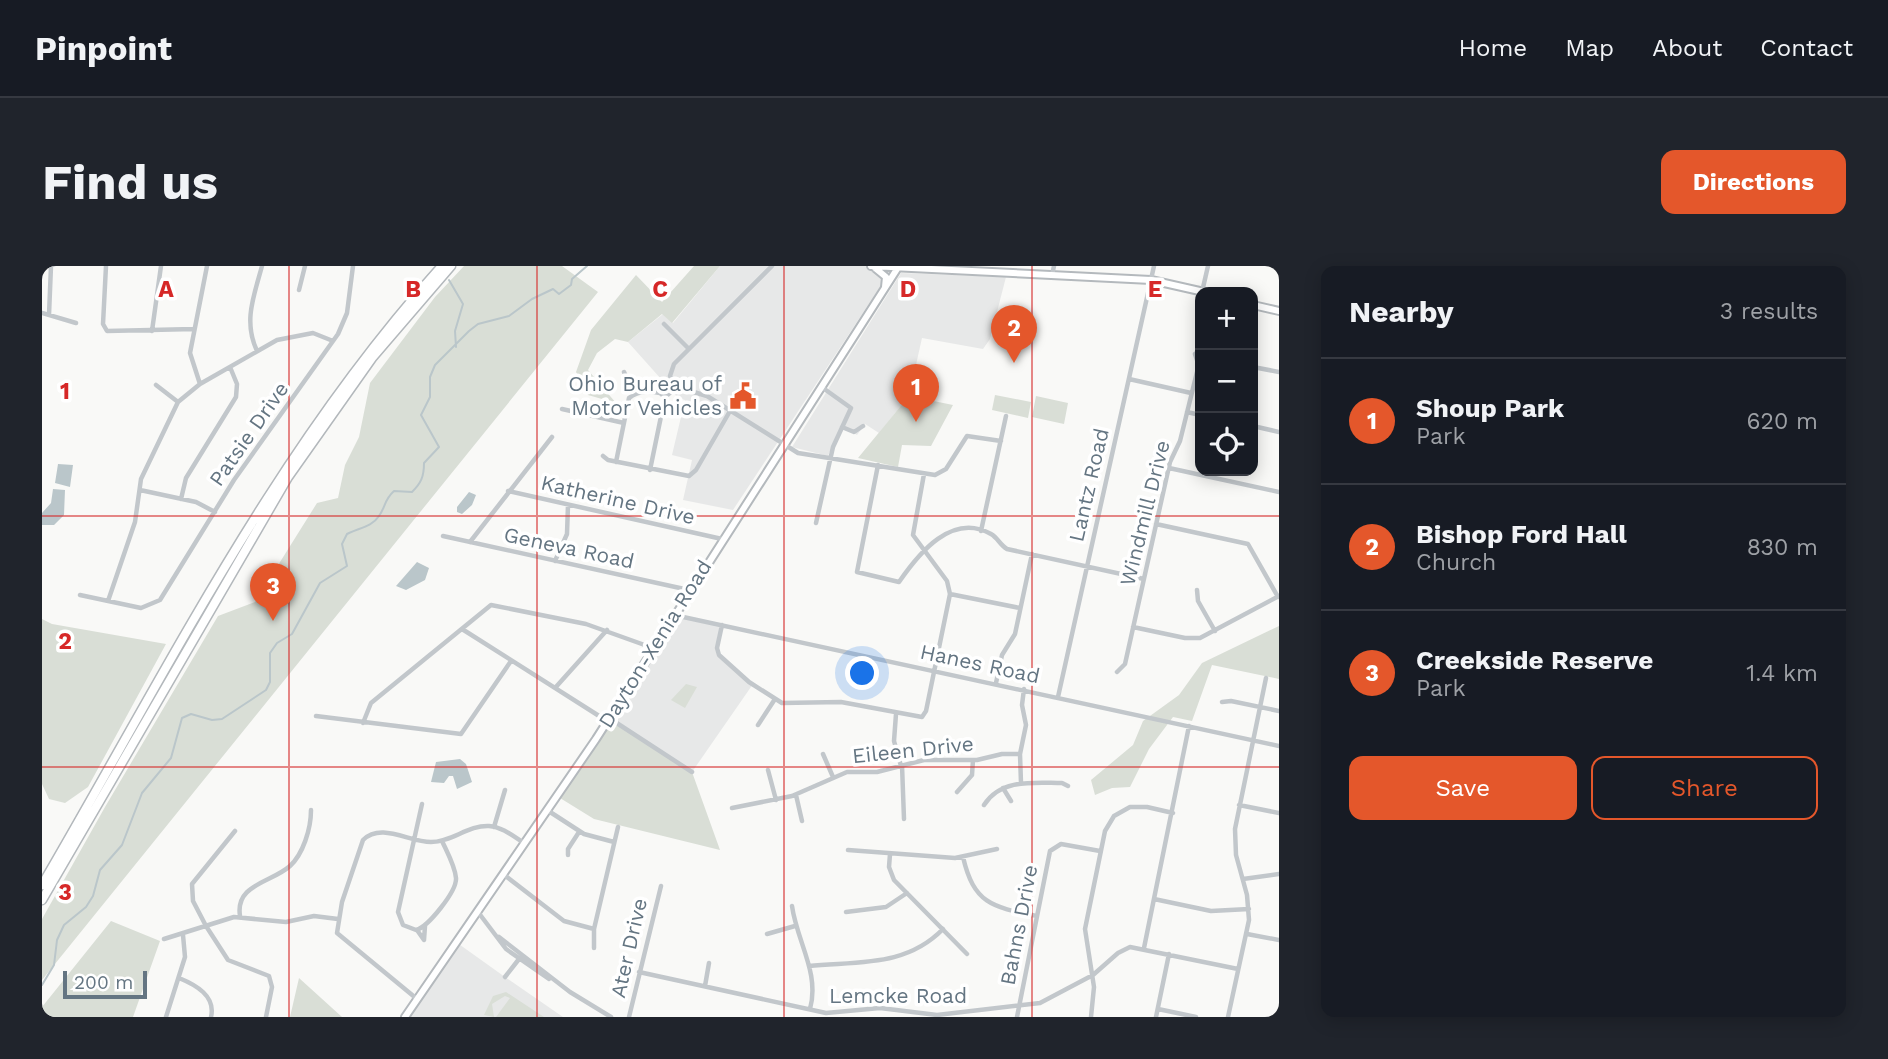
<!DOCTYPE html>
<html lang="en">
<head>
<meta charset="utf-8">
<style>
  body { margin:0; font-family:"Work Sans",sans-serif; background:#20242c; color:#f1f3f6 }
  .controls { position:absolute; right:21px; top:21px; display:grid; overflow:hidden; border-radius:14px; box-shadow:0 4px 18px #0003 }
  .controls button { width:63px; height:63px; display:grid; place-items:center; padding:0; border:0; border-bottom:2px solid #363941; background:#171b24; color:#f1f3f6; font:35px sans-serif }
  .scale { position:absolute; left:21px; bottom:18px; width:84px; box-sizing:border-box; padding-left:7px; border:4px solid #647582; border-top:0; font-size:19px; line-height:24px; white-space:nowrap; color:#647582; -webkit-text-stroke:5px #fff; paint-order:stroke }
  .you { position:absolute; left:821px; top:408px; width:24px; height:24px; margin:-18px; border:5px solid #fff; border-radius:50%; background:#1a73e8; box-shadow:0 0 0 10px #1a73e833 }
  .badge { display:grid; place-items:center; width:46px; height:46px; border-radius:50%; background:#e4572b; color:#fff; font-size:23px; font-weight:700 }
  .pin { position:absolute; translate:-50% -58px; filter:drop-shadow(0 2px 4px #0008) }
  .pin::after { content:''; position:absolute; top:37px; width:24px; height:21px; background:inherit; clip-path:polygon(0 0,100% 0,50% 100%) }
  .list { margin:0; padding:0; list-style:none }
  h2 { display:flex; justify-content:space-between; align-items:center; height:91px; margin:0; padding:0 28px; font-size:30px }
  h2 small { font-size:23px; font-weight:400; color:#9ea1a6 }
  .list li { display:grid; grid-template-columns:46px 1fr auto; gap:21px; align-items:center; box-sizing:border-box; height:126px; padding:0 28px; border-top:2px solid #363941 }
  .list b { display:block; font-size:26px; white-space:nowrap }
  .list p { margin:0; font-size:23px; white-space:nowrap; color:#9ea1a6 }
  .list em { font-size:23px; font-style:normal; color:#9ea1a6 }
  .actions { display:flex; gap:14px; padding:21px 28px }
  .actions a { flex:1; padding:16px 0; border:2px solid #e4572b; border-radius:14px; text-align:center; font-size:24px; color:#e4572b }
  .actions .main { background:#e4572b; color:#fff }
  .icon { flex:none; width:38px; height:38px; fill:none; stroke:currentColor; stroke-width:2; stroke-linecap:round; stroke-linejoin:round }
  .map { position:relative; flex:none; width:1237px; height:751px; overflow:hidden; border-radius:14px }
  header { display:flex; align-items:center; gap:42px; box-sizing:border-box; height:98px; padding:0 35px; background:#171b24; border-bottom:2px solid #363941 }
  header strong { font-size:33px }
  nav { display:flex; gap:38px; margin-inline-start:auto; font-size:24px }
  .intro { display:flex; align-items:center; justify-content:space-between; box-sizing:border-box; height:168px; padding:0 42px }
  h1 { margin:0; font-size:49px }
  .button { padding:18px 32px; border-radius:14px; background:#e4572b; color:#fff; font-size:24px; font-weight:700 }
  main { display:flex; gap:42px; padding:0 42px }
  aside { flex:1; background:#171b24; border-radius:14px; box-shadow:0 4px 18px #0003 }
  .map>svg:first-child { display:block }
  .built { fill:#e7e8e8 }
  .green { fill:#d9ded6 }
  .water { fill:#bac6ca }
  .lines { fill:none; stroke-linecap:round; stroke-linejoin:round }
  .stream { stroke:#bac6ca; stroke-width:2 }
  .major-casing { stroke:#b4b9bd; stroke-width:10 }
  .highway-casing { stroke:#b3b8bc; stroke-width:11 }
  .minor { stroke:#c2c7cb; stroke-width:4.5 }
  .major { stroke:#fff; stroke-width:6 }
  .highway { stroke:#fff; stroke-width:8 }
  .grid { fill:none; stroke:#d62828; stroke-width:2; stroke-opacity:0.55 }
  .labels { text-anchor:middle; stroke-width:7; stroke-linejoin:round; paint-order:stroke }
  .poi-label { font-size:21px; fill:#647582; stroke:#fff; text-anchor:end }
  .street-label { font-size:21px; fill:#647582; stroke:#fff }
  .grid-label { font-size:23px; text-anchor:middle; font-weight:bold; fill:#d62828; stroke:#fff; stroke-width:7; stroke-linejoin:round; paint-order:stroke }
</style>
</head>
<body>
<header>
<strong>Pinpoint</strong>
<nav><a>Home</a><a>Map</a><a>About</a><a>Contact</a></nav>
</header>
<div class="intro"><h1>Find us</h1><a class="button">Directions</a></div>
<main>
<div class="map">
<svg width="1237" height="751" viewBox="0 0 1237 751">
  <rect width="100%" height="100%" fill="#f9f9f7"/>
  <path class="built" d="M678 0H852L691 244 641 234 650 194 630 189 643 134 636 132 586 76 621 48 631 57Z
    M859 7 964 11 948 73 941 83 880 72 867 130 837 167 823 158 815 169 799 160 786 190 750 181Z
    M632 348 680 359 676 387 711 418 650 506 566 452Z
    M414 676 463 711 521 751H363Z"/>
  <path class="green" d="M422 0H520L556 26 0 714V653L63 541 176 350 213 336 275 237 296 232 303 199 317 171 328 117 393 31Z
    M652 0H678L630 57 620 48 586 76 573 73 555 87 546 104 574 137 546 129 534 106 549 64 594 9 620 36Z
    M953 129 989 136 986 152 950 144Z
    M867 130 911 139 889 180 860 179 856 201 816 192Z
    M994 130 1026 137 1022 158 990 151Z
    M0 353 10 358 124 378 46 521 23 537 7 533 0 518Z
    M1237 360V413L1170 399 1150 455 1131 451 1107 483 1088 521 1070 522 1053 529 1049 514 1091 479 1101 455 1137 429 1160 397Z
    M644 418 655 421 643 442 629 434Z
    M570 454 650 506 678 584 552 553 518 532Z
    M69 655 118 675 91 751H0V741Z
    M257 712 300 751H248Z
    M464 726 502 751H454L468 732 463 730 450 738 452 751 442 749 451 730Z"/>
  <path class="water" d="M16 198 31 199 28 221 13 217Z
    M11 223 23 224 22 249 12 259H0V247L9 237Z
    M427 226 434 229 430 239 420 248 415 246V241Z
    M375 296 387 302 383 314 364 324 354 320Z
    M418 493 424 498 430 516 415 523 411 510H407L402 517 389 516 394 496Z"/>
  <g class="lines">
    <path class="stream" d="M407 14 421 38 413 65 414 81
      M0 719 12 699 15 674 22 659 44 641 51 630 58 604 80 579 100 527 129 492 140 452 149 448 170 454 180 453 224 424 228 416V387L235 377 250 368 278 317 305 300 300 278 305 268C316 262 330 261 337 250 344 240 342 234 352 225L370 226C379 217 382 211 382 197L397 181 379 149 388 131V111L393 99 427 65 436 58 467 50 490 33 511 23 517 28 529 19 530 13 545 0"/>
    <defs>
      <path id="major" d="M829 0 1109 14 1162 26
        M833 2 844 11 843 21
        M1211 39 1237 45
        M363 751 554 473 857 0"/>
      <path id="highway" d="M0 619C124 407 234 183 400 0
        M0 634 246 211 330 92 409 0"/>
    </defs>
    <use href="#major" class="major-casing"/>
    <use href="#highway" class="highway-casing"/>
    <path class="minor" d="M64 0 61 58 65 65 152 63
      M1010 9 1012 0
      M257 24 263 0
      M1160 26 1166 0
      M0 47 34 57
      M7 49 9 0
      M622 58 647 83
      M110 65 119 0
      M215 85C201 55 212 30 220 0
      M1156 97 1153 88 1158 85
      M1211 101 1237 106
      M582 106 592 128
      M1087 113 1149 127
      M158 118 148 87 165 0
      M114 119 136 136
      M635 121 665 130 756 187 893 209 904 203 925 170 959 175
      M635 121 628 110 632 98 730 0
      M620 127 631 117
      M520 143 582 157
      M1145 146 1158 149
      M1211 160 1237 166
      M800 161 812 166 821 160
      M561 190 566 194 647 210 654 204 688 145
      M574 196 587 132C596 124 608 125 618 127L623 131
      M836 199 815 306 857 316C877 287 910 246 949 268 956 272 958 279 965 283L1102 313
      M1127 202 1237 226
      M608 204 623 131 635 121
      M98 224 154 236 173 246
      M466 225 680 273
      M139 233 144 212 194 131 195 118 188 101
      M774 257 791 181 809 142 781 122
      M1114 258 1206 278 1236 331
      M939 265 964 150
      M401 270 647 324
      M428 276 510 171
      M513 295 525 268 526 239
      M1155 324 1156 335 1173 365
      M908 328 978 342
      M38 329 99 342 118 334 192 214 296 68 305 47 311 0
      M66 335 93 256 99 213 136 136 158 118 235 74 271 67 291 75
      M632 349 1237 480
      M680 359 675 382 677 389 707 416 740 437 799 436 880 451 884 445 908 328 905 315 871 269 882 208
      M1091 361 1143 372H1158L1237 330
      M420 363 565 455
      M1075 406 1083 398 1128 196 1138 175 1158 94
      M954 417 960 389 973 368 990 288
      M513 422 565 364
      M1016 431 1112 0
      M1180 436 1189 435 1237 445
      M854 448 852 475 859 500
      M274 450 419 468 469 395
      M567 452 650 506
      M321 457 329 437 449 339 544 358 611 382
      M716 459 733 433
      M781 488 791 511
      M860 499 862 553
      M726 504 734 534
      M979 517 978 488 984 459 980 439 982 423
      M961 522 969 535
      M915 526 930 509 931 494
      M754 529 760 555
      M942 539C959 512 993 517 1020 517L1026 520
      M1197 539 1237 547
      M690 542 750 530 805 506H835L882 494H935L960 488H978
      M505 544 542 568 572 576
      M452 561 463 524
      M806 584 913 592 955 583
      M848 588 847 601 852 614 925 688
      M526 589V583L537 566
      M921 591C932 638 950 641 995 650
      M461 608 522 655 552 663
      M1201 613 1237 608
      M1112 633 1169 645 1207 643
      M750 640C755 676 778 707 768 743
      M436 646 464 683 507 713
      M804 646 844 641 865 627
      M198 650C193 618 229 617 248 600 261 588 269 563 269 544
      M164 660 186 694 227 710 230 721 224 751
      M164 660 151 635 150 618 193 565
      M374 664 361 659 356 646 380 538
      M374 664C386 661 415 625 414 612 413 600 405 586 400 575
      M375 664 382 674 383 660
      M725 668 753 660
      M1205 668 1237 674
      M457 671 528 726 569 751
      M122 673 192 651 244 656 272 650 296 653
      M552 682V663L576 561
      M1102 682 1147 460
      M767 700C817 695 864 701 901 663
      M597 706 784 747 838 742 895 749 998 737 1051 709 1076 687 1088 681 1196 703
      M463 711 477 693
      M137 712C154 719 174 730 169 751
      M663 720 667 697
      M375 733 295 667 300 636 321 574C339 556 367 576 389 576 410 576 426 559 447 560 460 561 471 570 482 577
      M1116 743 1154 751
      M124 751 143 691 141 669
      M587 751 619 620
      M975 751 1008 585 1019 578 1058 585
      M1049 751 1052 721 1043 663 1063 565 1072 550 1088 541H1105L1131 547
      M1114 751 1127 688
      M1186 751 1207 654 1205 629 1194 589 1193 563 1224 412"/>
    <use href="#major" class="major"/>
    <use href="#highway" class="highway"/>
  </g>
  <path class="grid" d="M247 0V751M495 0V751M742 0V751M990 0V751M0 250H1237M0 501H1237"/>
  <defs>
    <symbol id="civic-bare" viewBox="-9 -9 18 18"><path d="M-.6-6.5H3V-4.5H.6V-3L4-1V1h2V6H-6V1h2V-1L-.6-3ZM-1.2 2.5V6h2.4V2.5Z" fill="#e4572b" stroke="#fff" stroke-width="2.5" paint-order="stroke"/></symbol>
  </defs>
  <g fill-rule="evenodd">
    <use href="#civic-bare" x="682" y="111" width="38" height="38"/>
  </g>
  <g class="labels">
    <g class="poi-label">
      <text x="680" y="125">Ohio Bureau of<tspan x="680" dy="24">Motor Vehicles</tspan></text>
    </g>
    <g class="street-label">
      <text transform="translate(207 168) rotate(-55)" y="7">Patsie Drive</text>
      <text transform="translate(1047 219) rotate(-77)" y="7">Lantz Road</text>
      <text transform="translate(576 234) rotate(13)" y="7">Katherine Drive</text>
      <text transform="translate(1103 247) rotate(-76)" y="7">Windmill Drive</text>
      <text transform="translate(527 282) rotate(12)" y="7">Geneva Road</text>
      <text transform="translate(613 378) rotate(-58)" y="7">Dayton-Xenia Road</text>
      <text transform="translate(938 398) rotate(12)" y="7">Hanes Road</text>
      <text transform="translate(871 484) rotate(-6)" y="7">Eileen Drive</text>
      <text transform="translate(977 659) rotate(-79)" y="7">Bahns Drive</text>
      <text transform="translate(587 682) rotate(-77)" y="7">Ater Drive</text>
      <text x="856" y="737">Lemcke Road</text>
    </g>
  </g>
  <g class="grid-label">
    <text x="124" y="31">A</text>
    <text x="371" y="31">B</text>
    <text x="618" y="31">C</text>
    <text x="866" y="31">D</text>
    <text x="1113" y="31">E</text>
    <text x="23" y="133">1</text>
    <text x="23" y="383">2</text>
    <text x="23" y="634">3</text>
  </g>
</svg>
<div class="controls">
<button>+</button>
<button>−</button>
<button><svg class="icon" aria-label="locate" viewBox="0 0 24 24"><circle cx="12" cy="12" r="6"/><path d="M12 2v4M12 18v4M2 12h4M18 12h4"/></svg></button>
</div>
<div class="scale">200 m</div>
<div class="you"></div>
<div class="pin badge" style="left:874px;top:156px">1</div>
<div class="pin badge" style="left:972px;top:97px">2</div>
<div class="pin badge" style="left:231px;top:355px">3</div>
</div>
<aside>
<h2>Nearby<small>3 results</small></h2>
<ul class="list">
<li><span class="badge">1</span><div><b>Shoup Park</b><p>Park</p></div><em>620 m</em></li>
<li><span class="badge">2</span><div><b>Bishop Ford Hall</b><p>Church</p></div><em>830 m</em></li>
<li><span class="badge">3</span><div><b>Creekside Reserve</b><p>Park</p></div><em>1.4 km</em></li>
</ul>
<div class="actions"><a class="main">Save</a><a>Share</a></div>
</aside>
</main>
</body>
</html>
